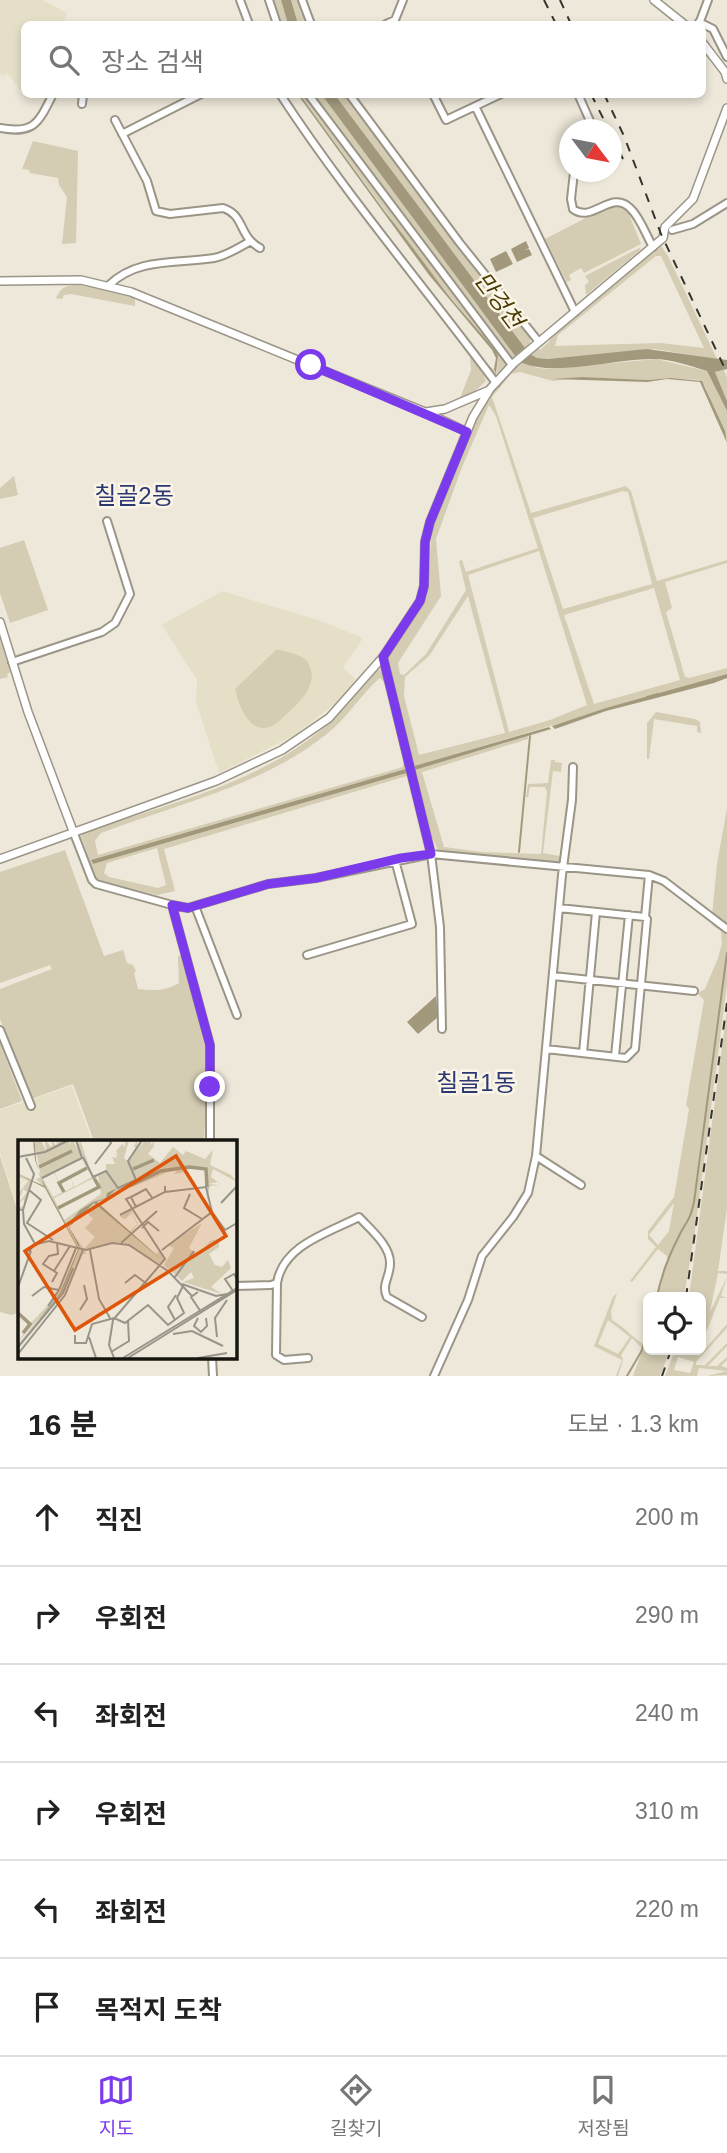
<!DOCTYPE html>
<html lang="ko">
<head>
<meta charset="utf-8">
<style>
  body { margin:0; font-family:Arial,"Noto Sans KR",sans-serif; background:#f6f6f6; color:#222 }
  .controls { position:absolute; right:21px; bottom:21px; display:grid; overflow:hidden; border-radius:10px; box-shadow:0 4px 10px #0003 }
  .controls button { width:63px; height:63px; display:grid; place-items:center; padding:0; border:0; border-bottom:2px solid #e0e0e0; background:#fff; color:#222; font:35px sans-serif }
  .compass { position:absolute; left:559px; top:119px; width:63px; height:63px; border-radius:50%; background:#fff; box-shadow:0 4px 10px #0003; rotate:122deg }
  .stop { position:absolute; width:21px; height:21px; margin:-16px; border:5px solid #7c3aed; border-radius:50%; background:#fff }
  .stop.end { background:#7c3aed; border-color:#fff; box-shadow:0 2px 7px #0008 }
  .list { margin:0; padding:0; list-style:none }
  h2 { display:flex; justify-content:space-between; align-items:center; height:91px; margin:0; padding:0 28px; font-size:30px }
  h2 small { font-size:23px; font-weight:400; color:#767676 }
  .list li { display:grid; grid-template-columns:46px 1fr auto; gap:21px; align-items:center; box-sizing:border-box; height:98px; padding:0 28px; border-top:2px solid #e0e0e0 }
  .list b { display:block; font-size:26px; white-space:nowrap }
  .list em { font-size:23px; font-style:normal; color:#767676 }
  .icon { flex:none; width:38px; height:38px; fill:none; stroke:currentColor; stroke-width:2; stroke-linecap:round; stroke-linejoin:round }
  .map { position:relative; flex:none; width:727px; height:1376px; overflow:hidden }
  .search { position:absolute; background:#fff; box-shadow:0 4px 10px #0003; left:21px; right:21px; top:21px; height:77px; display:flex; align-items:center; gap:18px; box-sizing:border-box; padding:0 24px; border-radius:10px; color:#767676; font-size:26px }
  .sheet { height:679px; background:#fff }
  nav { display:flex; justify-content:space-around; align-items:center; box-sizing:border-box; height:98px; border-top:2px solid #e0e0e0; background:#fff; font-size:19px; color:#767676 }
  nav a { display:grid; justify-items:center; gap:4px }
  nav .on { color:#7c3aed }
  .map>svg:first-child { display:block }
  .built { fill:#e6dfc8 }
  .green { fill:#d4ccb3; fill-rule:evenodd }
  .water { fill:#a2997d }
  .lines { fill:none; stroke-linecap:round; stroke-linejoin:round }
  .stream { stroke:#a2997d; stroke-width:2 }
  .minor-casing { stroke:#9a9587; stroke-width:10 }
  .tertiary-casing { stroke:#9a9587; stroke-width:10 }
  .minor { stroke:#fff; stroke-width:6 }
  .tertiary { stroke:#fff; stroke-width:7 }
  .rail { stroke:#37342e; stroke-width:2; stroke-dasharray:9 9; stroke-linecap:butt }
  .route { stroke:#7c3aed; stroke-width:9 }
  .labels { text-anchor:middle; stroke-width:5; stroke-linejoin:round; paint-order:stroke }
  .water-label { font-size:23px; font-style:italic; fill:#4a3b04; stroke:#faf5e6 }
  .quarter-label { font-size:24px; fill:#2c3871; stroke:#faf5e6 }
  .inset-river { fill:none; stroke:#a2997d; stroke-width:3.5 }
  .inset-road { fill:none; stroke:#989489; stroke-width:2 }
  .view { fill:#de560c; fill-opacity:0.15; stroke:#de560c; stroke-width:3.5 }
  .inset-edge { fill:none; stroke:#181611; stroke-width:3.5 }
</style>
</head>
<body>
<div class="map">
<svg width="727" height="1376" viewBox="0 0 727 1376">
  <rect width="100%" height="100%" fill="#ede8d9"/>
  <path class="built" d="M0 0H42L67 13 63 24H24V94L31 95 26 98 7 73 2 76 0 73Z
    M222 591 321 621 363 638 343 668 358 681 341 699 295 735 219 773 196 702 197 680 162 625Z
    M72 1086 92 1141 19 1142V1211L0 1153V1110Z"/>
  <path class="green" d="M270 0H281L288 24H278Z
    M291 0H300L308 24H298Z
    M300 95H307L509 363 493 376 353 195 339 176 487 364 497 372 498 356 431 273Z
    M309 95H322L515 356 510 361Z
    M335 95H344L475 267 483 275 530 338V343L525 348Z
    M33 141 78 151 76 243 62 244 67 197 59 185 58 178 30 173 29 170 22 169Z
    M620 204 627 209 641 244 584 273 581 268 569 275 571 280 567 282 545 239 611 205Z
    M660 244 668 256 717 359 654 349 548 359 537 358 530 354 537 348 540 350 550 341 548 337ZM656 256H661L704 348 660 343 555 346 558 335Z
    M641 247 639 251 586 295 585 285 589 282 585 276Z
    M78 285 115 291 135 298V306L71 294 64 295 62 299 56 298C62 286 66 286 78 285Z
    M470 356 483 374 486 381 474 392 460 398 471 370Z
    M656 359 707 371 727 411V439L705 386 699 380 671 378 648 380 583 377 553 381 520 372 511 374 492 397 531 513 626 486 631 491 657 581 727 560V563L665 582 672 608 666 612 685 677 689 678 727 668V674L414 766 387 657 427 596 432 528 478 414 488 396 520 362 538 368 550 369ZM489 405 496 416 538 548 466 572 462 560 459 561 466 590 426 654 404 675 400 674 398 663 441 596 436 539 462 467ZM623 491 628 492 652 584 563 609 533 518ZM539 551 587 705 550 720 509 732 468 575ZM654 588 680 680 594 704 564 615ZM468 596 505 733 419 755 404 696 405 677 429 656Z
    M724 370 727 378V401L715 372Z
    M14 476 18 495 0 499V488Z
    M24 540 48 610 10 623 0 593V548Z
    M0 637 11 672 7 674 8 677 0 679Z
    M277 649C286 652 301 654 307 661 311 667 313 675 311 682 309 692 297 705 289 712 284 716 278 723 272 726 249 736 239 705 235 689Z
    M381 669 384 673 409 768 105 856 92 860 93 864 410 772V775L164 849 175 891 157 895 102 882 96 878 81 836 83 832C169 804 266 782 334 719 349 704 362 687 376 671ZM380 678 385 684 403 760V767L98 855 95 841 101 833C177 804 263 786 328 733 348 717 361 694 380 678ZM157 848 166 885 158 888 109 877 104 873 107 863Z
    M656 712 695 719 700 722 701 733 697 732V726L654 719 649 759H647V723Z
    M528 736V739L422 772 444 847 482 852 541 854 547 792 545 787H530L528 797H526L528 784 548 783 551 760H555V762L562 763 561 772 553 771 543 853 560 856 568 789 562 859 559 862 439 852 431 835 415 770Z
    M727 808V927L712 916 717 864Z
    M65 850 104 956 123 950 127 963 133 965 136 971 134 973 138 989C152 991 167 991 179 983L178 956H182L208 1059 204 1141H94L73 1084 31 1099 0 1019V989L52 969 50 965 0 983V872Z
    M714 923 727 932V985L695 1230 684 1297H658L664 1266 667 1262V1256L658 1249 632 1282 630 1281 656 1247 648 1239V1231L674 1197 689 1109 686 1105 704 1000 697 993 705 989 718 958 722 943 721 931 712 925ZM674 1203 669 1231 658 1245 649 1235Z
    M727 1010V1208L718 1271H727V1274L718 1273 710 1312 727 1277 721 1296 727 1298H720L701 1345V1297H689Z
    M0 1043 22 1101 0 1109Z
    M0 1156 19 1215V1255L17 1256 19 1264V1313L11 1315 0 1312Z
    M617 1293 611 1311 612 1320C624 1327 632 1337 643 1344L642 1348 632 1338 621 1355 623 1360 618 1376H616L622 1360 594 1346 613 1297ZM608 1320 630 1337 618 1354 598 1344Z
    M727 1324V1328L696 1362V1365H705L727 1343V1346L708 1366H717L727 1357V1360L721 1366 727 1368V1375L707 1376 727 1371 699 1368 697 1376H665L675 1350H699V1356ZM678 1357 694 1362 690 1373 674 1370Z
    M648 1334V1350H670L660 1376H633Z"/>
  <path class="water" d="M281 0H291L298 24H288Z
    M298 95H300L386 213C408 240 430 272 453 301 467 318 482 334 496 351L498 356 496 373 494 369 496 358 492 350 429 275Z
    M322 95H335L525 348 515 356Z
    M526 241 529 248 525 250 529 249 532 255 517 262 511 249Z
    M506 251 513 264 496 272 490 259Z
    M647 349 727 360V369L715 372 727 401V411L707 371C690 366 672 359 654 359 614 358 556 378 520 362L530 354 537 358 548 359Z
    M583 377 648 380 671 378 702 381 725 431 727 443 700 382 667 379 647 382 553 379Z
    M727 674V678L714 683 606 711 555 729 552 726 606 708Z
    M549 727 551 729 415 770 414 766Z
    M409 768 410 772 93 864 91 860Z
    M436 996 438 1017 418 1034 407 1022Z"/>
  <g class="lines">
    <path class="stream" d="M647 697 658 694
      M519 852 530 736
      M657 1297C661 1275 668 1258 678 1238 685 1222 690 1222 694 1202L727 953
      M627 1376 641 1352 648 1333"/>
    <defs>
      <path id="minor" d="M240 0 249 24
        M269 0 277 24
        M302 0 311 24
        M699 22 713 29 727 57
        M386 24 395 20 403 0
        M699 24 708 0
        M280 94C346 195 424 286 496 383
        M308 94 512 365
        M349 94 459 242 539 342
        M433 94 446 120 501 94
        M578 94 594 130
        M82 104 83 94
        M476 108 575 312
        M115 120 147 181 156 211 170 214 223 208C245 215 238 236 260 248
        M0 128C34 134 38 124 53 94
        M122 134 201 94
        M574 172 571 199 573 209C592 224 611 189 630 208 640 217 646 235 653 247
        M672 230 693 224 727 203
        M109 285C138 257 177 264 214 258 226 256 238 248 249 242
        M383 657 431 854 440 927 442 1029
        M12 662 102 632 115 623 130 594 107 521
        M573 767 572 800 562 875 536 1156 581 1185
        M73 831 92 880 96 884 172 905 188 908 268 884 316 878 431 854 649 875 645 917 559 908
        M649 875 664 881 727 929
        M172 905 210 1045V1142
        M195 906 237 1015
        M307 955 412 924 395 860
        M553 976 694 991
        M0 1030 31 1106
        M546 1049 626 1058 635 1049 647 919 645 917
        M583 1053 596 912
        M615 1056 629 915
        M277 1283 276 1355 284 1360 308 1358
        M234 1286 271 1285 277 1283C283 1245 328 1233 359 1217 370 1229 391 1246 390 1264 390 1277 381 1285 387 1297L422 1317
        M212 1357 213 1376
        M434 1376 468 1300 482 1256 513 1217 528 1193 536 1156"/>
      <path id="tertiary" d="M654 0 684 24
        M702 42 725 72 727 79
        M0 281 81 280 131 292 425 412 467 432
        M426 412 445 409 487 391
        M0 622 28 712 73 831
        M0 859 216 781 282 750 329 718 383 657 420 601 424 586 425 542 430 522 473 417 490 389 514 363 663 238 665 227 693 199 727 108"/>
    </defs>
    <use href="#minor" class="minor-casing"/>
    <use href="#tertiary" class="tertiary-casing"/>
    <use href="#minor" class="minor"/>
    <use href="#tertiary" class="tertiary"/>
    <path class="rail" d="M544 0 556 24
      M560 0 571 24
      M591 94 609 130
      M604 94 624 136 661 234 727 373
      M612 135 623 159
      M686 1297 727 1003
      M662 1376 671 1350"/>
  </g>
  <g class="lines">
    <path class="route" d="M210 1087V1045L172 905 188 908 268 884 316 878 401 858 431 854 383 657 420 601 424 586 425 542 430 522 467 432 311 365"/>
  </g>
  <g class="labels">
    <g class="water-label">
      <text transform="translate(499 300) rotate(53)" y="8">만겅천</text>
    </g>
    <g class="quarter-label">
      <text x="134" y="504">칠골2동</text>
      <text x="476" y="1091">칠골1동</text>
    </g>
  </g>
  <g transform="translate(18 1140)">
    <rect width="219" height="219" fill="#ede8d9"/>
    <path d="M16 0H23L28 11 27 0 34 8V0L38 6 40 0H52L51 5 55 0 59 9 58 0 61 4 62 0 75 37 88 30V24H97L94 17 99 18 97 13 101 17 98 11 104 4 107 7V0H111L106 18 109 21 118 8 116 6 119 0V7L125 0 121 10 126 0H133V5L137 0 135 7 141 0 130 14 142 23 155 7 165 15 168 11 187 19 195 10 192 25 213 35 219 42 195 29 193 37 204 45 197 56 204 45 199 42 190 44 201 45 192 46 189 61 187 29 171 28 164 33 156 34 160 28 78 62 112 91 119 84 114 73 107 79 102 77 113 70 120 84 113 92 138 114 143 110 146 120 142 124 104 102 64 110 69 113 63 115 52 143 48 152 46 157 35 171 0 213 46 156 63 112 46 153 0 209 30 168 0 202 12 184 0 172 13 183 27 168 42 151 59 109 43 152 32 166 44 152 61 109 27 46H24L14 41 6 68H0L6 66V59L0 64 9 52 5 49 3 56 0 54 10 41 6 39 0 47 6 38H0V33L24 45 18 39 23 37ZM64 19 74 37 56 47 53 37 55 47 46 52 36 32ZM36 33 45 52 35 57 25 39ZM80 36 83 54 46 80 36 58ZM66 70 75 79 67 88 77 97 66 109 51 88ZM184 83 171 108 180 115 192 101 200 99 201 107 191 114 197 125 204 127 210 120 213 128 193 147 204 154 165 142 176 138 173 132 164 141 146 125 156 108 149 105Z" fill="#d4ccb3" fill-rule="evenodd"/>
    <path d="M15 0 17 4 18 20 22 36 49 86 62 70 75 62 88 58 89 53 99 48 87 25 107 0 87 25 99 48 89 58 79 62 145 121 76 63 51 87 61 104 62 109 51 88 56 79 49 87 61 109 44 152 0 205 42 153 60 109 27 48 0 34 26 46 17 20Z" fill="#a2997d"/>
    <path class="inset-river" d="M21 27 54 11M115 29 136 20M111 46 143 31 171 27 188 29 189 47M46 52 41 43 69 28M40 68 81 47 76 38M0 173 12 184 5 193"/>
    <path class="inset-road" d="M0 17 27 12 51 0M65 17 75 37 88 31 100 48 118 40 110 21 124 0M77 24 93 3 91 0M24 38 64 18 58 0M11 50 23 60 9 83 35 100M147 52 188 47 194 72M172 54 166 68 184 79M113 57 128 49 135 59M203 63 219 46M0 69 5 70 6 84 17 104M5 70 16 34 8 18M102 75 147 52V46M124 88 130 82 141 91M103 103 139 71M72 110 81 159 92 178M144 110 194 72 207 90 219 83M11 112 15 105 31 101 68 110 94 103 111 105 150 131 174 156M36 131 52 106M157 137 176 111M34 142 39 133 25 124 31 116 40 114 39 102M107 143 117 135 129 144M164 144 198 156 209 154M0 147 13 111M215 151 207 139 216 134 219 139M180 152 173 157 183 172M14 156 26 147 41 150M30 166 41 150 58 108M62 170 69 159 66 145M180 178 176 186 183 192 189 186 188 178M157 180 150 167 158 155M155 194 174 191 205 206M57 195V203H68L74 184 96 178 107 183 130 165 150 185 166 173 159 158 165 146M71 197 78 218M199 197 197 178 209 160M0 207 45 153 55 128M93 212 111 201 110 181M0 214 47 155 65 110M96 218 91 205 95 180 147 119 108 59 113 57 118 67M105 218 219 148M110 218 219 150M180 218 209 213"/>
    <path class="view" d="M158 16 208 96 57 190 7 111Z"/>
    <rect width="219" height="219" class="inset-edge"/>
  </g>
</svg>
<div class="controls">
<button><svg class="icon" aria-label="locate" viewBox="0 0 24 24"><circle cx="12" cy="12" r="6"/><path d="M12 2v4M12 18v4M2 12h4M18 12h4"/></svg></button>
</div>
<svg class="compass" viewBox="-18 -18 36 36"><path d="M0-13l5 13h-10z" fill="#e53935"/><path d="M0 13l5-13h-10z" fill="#767676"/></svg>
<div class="stop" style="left:311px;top:365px"></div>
<div class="stop end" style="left:210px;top:1087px"></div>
<div class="search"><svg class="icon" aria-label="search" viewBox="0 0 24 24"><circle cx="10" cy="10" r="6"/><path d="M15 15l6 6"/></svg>장소 검색</div>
</div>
<section class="sheet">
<h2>16 분<small>도보 · 1.3 km</small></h2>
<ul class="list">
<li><svg class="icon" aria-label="ahead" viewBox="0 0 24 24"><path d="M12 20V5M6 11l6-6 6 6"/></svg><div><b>직진</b></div><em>200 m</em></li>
<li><svg class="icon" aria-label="right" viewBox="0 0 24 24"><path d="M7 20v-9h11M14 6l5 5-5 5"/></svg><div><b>우회전</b></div><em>290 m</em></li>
<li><svg class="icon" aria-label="left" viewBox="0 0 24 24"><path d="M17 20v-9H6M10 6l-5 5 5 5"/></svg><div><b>좌회전</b></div><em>240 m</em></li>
<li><svg class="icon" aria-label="right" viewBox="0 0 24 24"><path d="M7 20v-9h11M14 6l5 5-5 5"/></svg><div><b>우회전</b></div><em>310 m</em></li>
<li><svg class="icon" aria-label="left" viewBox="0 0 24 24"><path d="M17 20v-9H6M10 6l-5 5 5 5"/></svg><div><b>좌회전</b></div><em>220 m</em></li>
<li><svg class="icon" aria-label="arrive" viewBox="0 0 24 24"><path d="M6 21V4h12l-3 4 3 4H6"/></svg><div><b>목적지 도착</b></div></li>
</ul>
</section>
<nav>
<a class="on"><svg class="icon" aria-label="map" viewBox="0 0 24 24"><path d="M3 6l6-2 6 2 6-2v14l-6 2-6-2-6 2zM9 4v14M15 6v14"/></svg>지도</a>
<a><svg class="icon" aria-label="directions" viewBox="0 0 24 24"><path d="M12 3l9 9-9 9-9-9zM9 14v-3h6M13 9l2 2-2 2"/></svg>길찾기</a>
<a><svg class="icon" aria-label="saved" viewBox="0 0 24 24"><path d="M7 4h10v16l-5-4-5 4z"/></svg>저장됨</a>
</nav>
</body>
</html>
